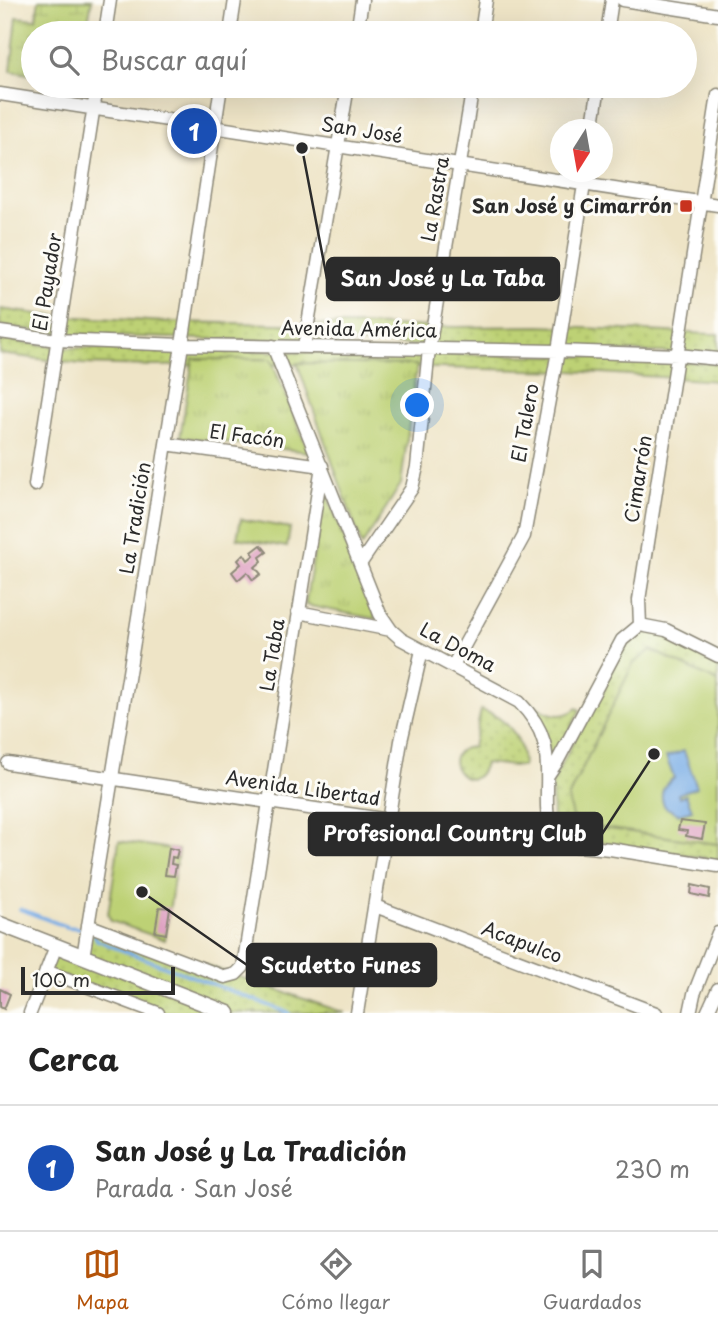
<!DOCTYPE html>
<html lang="es">
<head>
<meta charset="utf-8">
<style>
  body { margin:0; font-family:"Playpen Sans",sans-serif; background:#f6f6f6; color:#222 }
  .compass { position:absolute; left:550px; top:119px; width:63px; height:63px; border-radius:50%; background:#fff; box-shadow:0 7px 28px #0002; rotate:191deg }
  .scale { position:absolute; left:21px; bottom:18px; width:154px; box-sizing:border-box; padding-left:7px; border:4px solid #2b2b2b; border-top:0; font-size:19px; line-height:24px; white-space:nowrap; color:#2b2b2b; -webkit-text-stroke:5px #fdfcf7; paint-order:stroke }
  .you { position:absolute; left:418px; top:406px; width:24px; height:24px; margin:-18px; border:5px solid #fff; border-radius:50%; background:#1a73e8; box-shadow:0 0 0 10px #1a73e833 }
  .badge { display:grid; place-items:center; width:46px; height:46px; border-radius:50%; background:#b45309; color:#fff; font-size:23px; font-weight:700 }
  .pin { position:absolute; translate:-50% -50%; border:4px solid #fff; box-shadow:0 2px 7px #0006 }
  .list { margin:0; padding:0; list-style:none }
  h2 { display:flex; justify-content:space-between; align-items:center; height:91px; margin:0; padding:0 28px; font-size:30px }
  h2 small { font-size:23px; font-weight:400; color:#767676 }
  .list li { display:grid; grid-template-columns:46px 1fr auto; gap:21px; align-items:center; box-sizing:border-box; height:126px; padding:0 28px; border-top:2px solid #e0e0e0 }
  .list b { display:block; font-size:26px; white-space:nowrap }
  .list p { margin:0; font-size:23px; white-space:nowrap; color:#767676 }
  .list em { font-size:23px; font-style:normal; color:#767676 }
  .icon { flex:none; width:38px; height:38px; fill:none; stroke:currentColor; stroke-width:2; stroke-linecap:round; stroke-linejoin:round }
  .map { position:relative; flex:none; width:718px; height:1013px; overflow:hidden }
  .search { position:absolute; background:#fff; box-shadow:0 7px 28px #0002; left:21px; right:21px; top:21px; height:77px; display:flex; align-items:center; gap:18px; box-sizing:border-box; padding:0 24px; border-radius:38px; color:#767676; font-size:26px }
  .sheet { height:217px; background:#fff }
  nav { display:flex; justify-content:space-around; align-items:center; box-sizing:border-box; height:98px; border-top:2px solid #e0e0e0; background:#fff; font-size:19px; color:#767676 }
  nav a { display:grid; justify-items:center; gap:4px }
  nav .on { color:#b45309 }
  .map>svg:first-child { display:block }
  .grass { fill:url(#grass-dots); stroke:#747e50; stroke-width:2 }
  .wetland { fill:url(#wetland-marsh); stroke:#747e50; stroke-width:2 }
  .park { fill:url(#park-tufts); stroke:#747e50; stroke-width:2 }
  .pitch { fill:#bdd174; stroke:#747e50; stroke-width:2 }
  .water { fill:#79ade6; stroke:#526c88; stroke-width:2 }
  .lines { fill:none; stroke-linecap:round; stroke-linejoin:round }
  .stream { stroke:#79ade6; stroke-width:3.5 }
  .building { fill:#dfa3c3 }
  .minor-casing { stroke:#8c8878; stroke-width:15 }
  .major-casing { stroke:#8c8878; stroke-width:17 }
  .minor { stroke:#fff; stroke-width:12 }
  .major { stroke:#fff; stroke-width:14 }
  .poi-dot { fill:#c8321e; stroke:#fdfcf7; stroke-width:2.5 }
  .labels { text-anchor:middle; stroke-width:6; stroke-linejoin:round; paint-order:stroke }
  .street-label { font-size:19px; fill:#2b2b2b; stroke:#fdfcf7 }
  .poi-label { font-size:19px; font-weight:bold; fill:#2b2b2b; stroke:#fdfcf7; text-anchor:end }
  .leader { fill:none; stroke:#2b2b2b; stroke-width:2.5 }
  .callout-dot { fill:#2b2b2b; stroke:#fdfcf7; stroke-width:2.5 }
  .callout { fill:#2b2b2b; stroke:#2b2b2b; stroke-width:2.5 }
  .callout-label { font-size:21px; text-anchor:middle; font-weight:bold; fill:#fff }
</style>
</head>
<body>
<div class="map">
<svg width="718" height="1013" viewBox="0 0 718 1013">
  <defs>
    <pattern id="grass-dots" width="8" height="8" patternUnits="userSpaceOnUse" patternTransform="scale(1.75)"><rect width="8" height="8" fill="#bdd174"/><path d="M2 2h.1M6 6h.1" fill="none" stroke="#a3b465" stroke-width="1.8" stroke-linecap="round"/></pattern>
    <pattern id="wetland-marsh" width="20" height="14" patternUnits="userSpaceOnUse" patternTransform="scale(1.75)"><rect width="20" height="14" fill="#bdd174"/><path d="M1 5h8M5 5V1M11 12h8M15 12V8" fill="none" stroke="#a3b465"/></pattern>
    <pattern id="park-tufts" width="24" height="20" patternUnits="userSpaceOnUse" patternTransform="scale(1.75)"><rect width="24" height="20" fill="#bdd174"/><path d="M3 7l-1-3M5 7V3M7 7l1-3M15 17l-1-3M17 17v-4M19 17l1-3" fill="none" stroke="#a3b465"/></pattern>
  </defs>
  <rect width="100%" height="100%" fill="#fdfcf7"/>
  <filter id="ink" filterUnits="userSpaceOnUse"><feTurbulence type="fractalNoise" baseFrequency=".0143" numOctaves="2"/><feDisplacementMap in="SourceGraphic" scale="14" xChannelSelector="R" yChannelSelector="G"/><feConvolveMatrix kernelMatrix="1 2 1 2 8 2 1 2 1" color-interpolation-filters="sRGB"/></filter>
  <filter id="wash" filterUnits="userSpaceOnUse"><feTurbulence type="fractalNoise" baseFrequency=".00686" numOctaves="4" result="noise"/><feDisplacementMap in="SourceGraphic" scale="28" xChannelSelector="R" yChannelSelector="G"/><feGaussianBlur stdDeviation="1.57" result="paint"/><feColorMatrix in="noise" values="0 0 0 0 0 0 0 0 0 0 0 0 0 0 0 0 0 1.4 0 .05"/><feComposite in="paint" operator="in"/></filter>
  <g filter="url(#wash)">
    <rect width="100%" height="100%" fill="#eee4c6"/>
    <path class="grass" d="M0 309 45 315 166 322 457 327 540 326 710 334H718V354L74 335 0 326Z
      M0 340 68 348 619 357 718 364V381L571 371 255 364 155 366 81 364 0 354Z
      M654 630 718 661V682L651 650 634 664 568 798 589 826 718 844V860L569 837 561 833 553 823 552 783 624 645 641 631Z
      M522 697C540 709 558 724 577 708L580 710 554 761Z
      M481 710C508 718 523 738 523 767L485 763C473 805 430 750 473 747Z
      M88 925 345 1013H158L46 971 56 946 83 956Z"/>
    <path class="wetland" d="M39 0H92L86 33H33V75L11 71 17 17 36 19Z"/>
    <path class="park" d="M193 359H271L309 452 180 437Z
      M297 363 417 365 401 484 362 546Z
      M325 490 376 619 305 605Z"/>
    <path class="pitch" d="M241 519 290 528 287 547 237 538Z
      M651 650 718 682V844L589 826 572 817 568 798 633 664Z
      M119 841 178 850 165 940 111 921 108 914Z"/>
    <path class="water" d="M684 751 697 787 678 794 679 797 686 795 692 810 678 814 665 807C658 795 663 784 674 778L666 757Z"/>
    <g class="lines">
      <path class="stream" d="M20 909 67 927 80 928
        M94 934 97 940 111 946 289 1013"/>
    </g>
    <g id="blocks">
      <path class="building" d="M261 545 267 552 260 557 262 561 255 567 261 574 253 580 247 572 238 580 232 572 241 564 238 560 244 554 248 560 254 555 252 552Z
        M680 821 705 824 702 839 686 836 687 831 678 830Z
        M169 848 178 850 176 858 172 857 171 864 176 865 174 876 165 875Z
        M692 885 710 889 709 898 691 894Z
        M159 907 170 908 166 934 155 932Z
        M0 989 10 994 4 1009 0 1007Z"/>
    </g>
  </g>
  <g filter="url(#ink)">
    <use href="#blocks" fill-opacity="0" stroke="#8c8878" stroke-width="2"/>
    <g class="lines">
      <defs>
        <path id="minor" d="M623 0 718 15
          M105 33 110 0
          M230 33 235 0
          M357 33 362 0
          M481 33 486 0
          M607 33 612 0
          M0 94 718 205
          M592 130 599 86
          M0 332 57 340 182 345 558 351 678 355 718 359
          M273 346 380 614 391 630
          M304 347 348 86
          M166 444 322 466
          M35 485 97 86
          M360 564 412 488 417 467 429 349 473 86
          M298 612 391 630 401 639 519 702C547 730 548 751 547 789 547 800 546 812 549 822 551 829 555 836 558 843
          M640 625 639 600 718 95
          M640 625 666 630 718 656
          M453 666 524 536 558 351 586 172
          M8 763 389 820 469 836 610 849 718 866
          M548 775 558 760 622 640 640 625
          M375 906 656 1013
          M88 925 225 977 236 974 243 967 322 466
          M83 957 182 345 221 86
          M46 971 158 1013
          M30 1013 56 946
          M357 1013 401 741 422 650
          M690 1013 694 994 718 933
          M707 1013 718 989"/>
        <path id="major" d="M0 924 228 1013"/>
      </defs>
      <use href="#minor" class="minor-casing"/>
      <use href="#major" class="major-casing"/>
      <use href="#minor" class="minor"/>
      <use href="#major" class="major"/>
    </g>
  </g>
  <rect class="poi-dot" x="679" y="199" width="14" height="14" rx="3.5"/>
  <g class="labels">
    <g class="street-label">
      <text transform="translate(362 130) rotate(9)" y="7">San José</text>
      <text transform="translate(435 199) rotate(-80)" y="7">La Rastra</text>
      <text transform="translate(47 282) rotate(-81)" y="7">El Payador</text>
      <text transform="translate(359 329) rotate(1)" y="7">Avenida América</text>
      <text transform="translate(525 423) rotate(-80)" y="7">El Talero</text>
      <text transform="translate(247 436) rotate(8)" y="7">El Facón</text>
      <text transform="translate(638 479) rotate(-81)" y="7">Cimarrón</text>
      <text transform="translate(135 518) rotate(-81)" y="7">La Tradición</text>
      <text transform="translate(458 647) rotate(28)" y="7">La Doma</text>
      <text transform="translate(272 655) rotate(-81)" y="7">La Taba</text>
      <text transform="translate(303 788) rotate(8)" y="7">Avenida Libertad</text>
      <text transform="translate(522 942) rotate(21)" y="7">Acapulco</text>
    </g>
    <g class="poi-label">
      <text x="672" y="213">San José y Cimarrón</text>
    </g>
  </g>
  <path class="leader" d="M302 148L327 279M654 754L602 834M142 892L247 965"/>
  <g class="callout-dot">
    <circle cx="302" cy="148" r="7"/>
    <circle cx="654" cy="754" r="7"/>
    <circle cx="142" cy="892" r="7"/>
  </g>
  <g class="callout">
    <rect x="327" y="258" width="232" height="42" rx="7"/>
    <rect x="309" y="813" width="293" height="42" rx="7"/>
    <rect x="247" y="944" width="189" height="42" rx="7"/>
  </g>
  <g class="callout-label">
    <text x="443" y="286">San José y La Taba</text>
    <text x="455" y="841">Profesional Country Club</text>
    <text x="341" y="973">Scudetto Funes</text>
  </g>
</svg>
<svg class="compass" viewBox="-18 -18 36 36"><path d="M0-13l5 13h-10z" fill="#e53935"/><path d="M0 13l5-13h-10z" fill="#767676"/></svg>
<div class="scale">100 m</div>
<div class="you"></div>
<div class="pin badge" style="left:194px;top:131px;background:#1a4fb4">1</div>
<div class="search"><svg class="icon" aria-label="search" viewBox="0 0 24 24"><circle cx="10" cy="10" r="6"/><path d="M15 15l6 6"/></svg>Buscar aquí</div>
</div>
<section class="sheet">
<h2>Cerca<small></small></h2>
<ul class="list">
<li><span class="badge" style="background:#1a4fb4">1</span><div><b>San José y La Tradición</b><p>Parada · San José</p></div><em>230 m</em></li>
</ul>
</section>
<nav>
<a class="on"><svg class="icon" aria-label="map" viewBox="0 0 24 24"><path d="M3 6l6-2 6 2 6-2v14l-6 2-6-2-6 2zM9 4v14M15 6v14"/></svg>Mapa</a>
<a><svg class="icon" aria-label="directions" viewBox="0 0 24 24"><path d="M12 3l9 9-9 9-9-9zM9 14v-3h6M13 9l2 2-2 2"/></svg>Cómo llegar</a>
<a><svg class="icon" aria-label="saved" viewBox="0 0 24 24"><path d="M7 4h10v16l-5-4-5 4z"/></svg>Guardados</a>
</nav>
</body>
</html>
